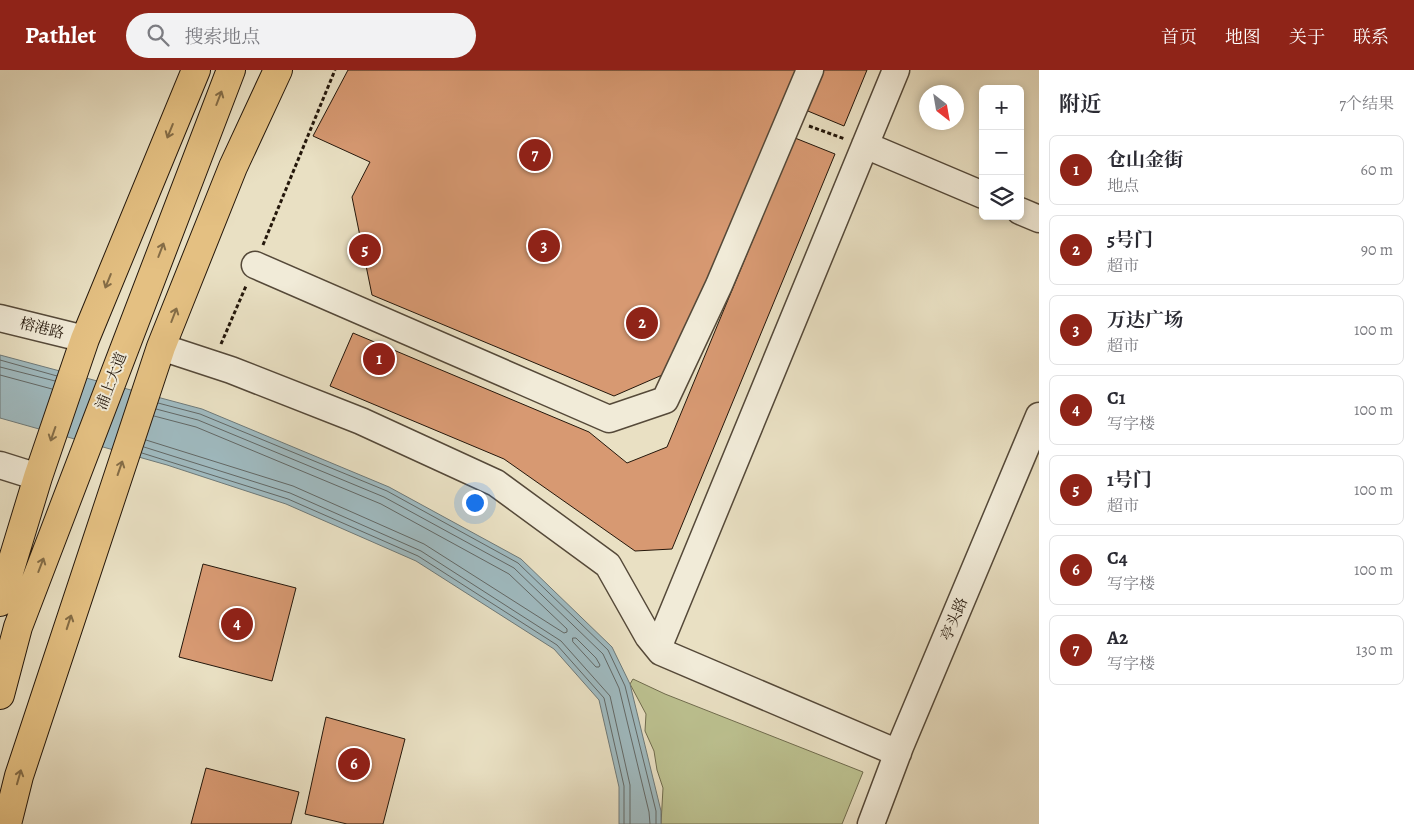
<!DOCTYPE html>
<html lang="zh">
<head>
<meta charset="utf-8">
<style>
  body { margin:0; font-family:Alegreya,"Noto Serif SC",serif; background:#f2f2f3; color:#2b2b33 }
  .controls { position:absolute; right:15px; top:15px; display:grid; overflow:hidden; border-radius:8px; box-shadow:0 2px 8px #0003 }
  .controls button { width:45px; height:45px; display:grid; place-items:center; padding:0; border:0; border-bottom:1px solid #e1e1e2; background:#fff; color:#2b2b33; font:25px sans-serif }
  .compass { position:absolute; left:919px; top:15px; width:45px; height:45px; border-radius:50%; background:#fff; box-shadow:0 2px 8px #0003; rotate:149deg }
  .you { position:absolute; left:474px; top:432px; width:18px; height:18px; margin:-12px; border:4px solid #fff; border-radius:50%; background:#1a73e8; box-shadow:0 0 0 8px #1a73e833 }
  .badge { display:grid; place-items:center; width:32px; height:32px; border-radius:50%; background:#8f2418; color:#fff; font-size:16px; font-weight:700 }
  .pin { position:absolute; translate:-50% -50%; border:2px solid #fff; box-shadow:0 1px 5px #0006 }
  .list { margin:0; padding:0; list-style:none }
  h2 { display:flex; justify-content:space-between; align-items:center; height:65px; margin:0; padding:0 20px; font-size:21px }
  h2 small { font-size:16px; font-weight:400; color:#7c7c81 }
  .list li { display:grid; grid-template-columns:32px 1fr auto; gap:15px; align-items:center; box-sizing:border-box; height:70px; margin:0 10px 10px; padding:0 10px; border:1px solid #e1e1e2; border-radius:8px }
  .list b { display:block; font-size:19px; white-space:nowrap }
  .list p { margin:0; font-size:16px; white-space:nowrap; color:#7c7c81 }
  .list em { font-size:16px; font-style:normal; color:#7c7c81 }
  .icon { flex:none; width:28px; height:28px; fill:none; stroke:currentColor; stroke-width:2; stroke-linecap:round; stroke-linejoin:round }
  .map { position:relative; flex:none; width:1039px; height:754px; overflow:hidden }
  header { display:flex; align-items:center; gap:30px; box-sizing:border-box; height:70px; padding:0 25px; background:#8f2418; color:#fff }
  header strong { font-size:24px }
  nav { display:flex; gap:28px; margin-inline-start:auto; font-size:18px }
  .search { width:350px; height:45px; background:#f2f2f3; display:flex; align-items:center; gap:12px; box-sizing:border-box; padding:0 18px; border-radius:28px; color:#7c7c81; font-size:19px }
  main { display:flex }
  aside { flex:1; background:#fff }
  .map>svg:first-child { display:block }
  .green { fill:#bcc190; stroke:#706c4e }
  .water { fill:#9fbac0; stroke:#6e7978 }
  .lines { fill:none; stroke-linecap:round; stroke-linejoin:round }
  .shore { stroke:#626866; stroke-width:1 }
  .building { fill:#d79972; stroke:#24170b }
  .minor-casing { stroke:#554939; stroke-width:29 }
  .major-casing { stroke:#24170b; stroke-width:30 }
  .path { stroke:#24170b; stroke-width:3; stroke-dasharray:4 2.5; stroke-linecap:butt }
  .minor { stroke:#f1ebd8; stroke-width:26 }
  .major { stroke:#e4c082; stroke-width:28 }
  .oneway { stroke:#846c46 }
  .labels { text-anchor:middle; stroke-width:4; stroke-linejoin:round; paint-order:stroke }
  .street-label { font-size:15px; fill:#24170b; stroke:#f1ebd8 }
</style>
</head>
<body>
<header>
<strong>Pathlet</strong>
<div class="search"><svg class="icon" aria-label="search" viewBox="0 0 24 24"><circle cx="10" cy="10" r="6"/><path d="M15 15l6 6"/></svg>搜索地点</div>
<nav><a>首页</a><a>地图</a><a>关于</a><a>联系</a></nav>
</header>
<main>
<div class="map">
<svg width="1039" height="754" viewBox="0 0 1039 754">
  <rect width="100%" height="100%" fill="#e9e0c3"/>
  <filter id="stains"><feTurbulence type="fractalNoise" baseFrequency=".004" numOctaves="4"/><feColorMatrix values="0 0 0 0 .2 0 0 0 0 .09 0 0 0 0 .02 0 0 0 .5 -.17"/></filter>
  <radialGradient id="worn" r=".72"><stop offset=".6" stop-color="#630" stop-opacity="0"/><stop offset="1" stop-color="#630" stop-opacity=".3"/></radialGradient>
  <path class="green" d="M633 609 665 624 863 702 842 754H661L663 718 657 700 654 681 645 661 646 644 630 614Z"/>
  <path class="water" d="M0 285 202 339 389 417 521 489 612 577 630 614 661 741V754H619V717L599 630 554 579 416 491 286 434 167 395 0 348Z"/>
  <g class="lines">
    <path class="shore" d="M0 290 57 306
      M0 297 55 311
      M0 305 52 319
      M158 333 200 344 387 421 518 493 608 580 625 616 656 741V754
      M156 339 198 350 384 427 514 498 603 584 619 618 649 742 650 754
      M146 370 293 416 424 474 564 563 567 562V559L509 504 381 434 196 357 154 346
      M144 377 290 423 421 481 561 571 610 626 630 715V754
      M142 383 288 429 418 486 557 575 604 628 624 716V754
      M573 568H576L596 588 600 595 599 597H596L573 572Z"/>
  </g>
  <path class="building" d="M348 0H800L676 299 614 326 372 225 352 127 370 92 313 66Z
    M820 0H867L844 56 803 39Z
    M795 68 835 84 672 479 635 481 504 389 330 316 353 263 589 362 627 393 667 377Z
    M203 494 296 518 272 611 179 587Z
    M326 647 405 669 383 754H347L305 744Z
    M206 698 299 722 291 754H191Z"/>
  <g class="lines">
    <defs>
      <path id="minor" d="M865 75 983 125
        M1020 141 1039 149
        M255 195 609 349 665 330 719 215 810 0
        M0 248 85 269
        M161 277 231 300 361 351 496 413 608 495 648 566 661 582 898 683
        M0 395 38 407
        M658 578 896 0
        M871 754 900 677 1039 346"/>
      <path id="major" d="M0 532 38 407 85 269 196 0
        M0 625 18 557 231 0
        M7 754 19 706 161 277 233 97 278 0"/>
    </defs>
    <use href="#minor" class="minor-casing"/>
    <use href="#major" class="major-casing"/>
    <path class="path" d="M809 56 845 69
      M263 175 335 0
      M221 274 246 216"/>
    <use href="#minor" class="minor"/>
    <use href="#major" class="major"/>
  </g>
  <defs><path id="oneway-shaft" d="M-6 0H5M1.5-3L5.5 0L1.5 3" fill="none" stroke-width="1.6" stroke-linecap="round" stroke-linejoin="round" transform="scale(1.25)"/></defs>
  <g class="oneway">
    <use href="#oneway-shaft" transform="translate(219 28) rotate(-69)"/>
    <use href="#oneway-shaft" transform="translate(170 61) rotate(112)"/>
    <use href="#oneway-shaft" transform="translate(161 180) rotate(-69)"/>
    <use href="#oneway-shaft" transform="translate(108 211) rotate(112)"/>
    <use href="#oneway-shaft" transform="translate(174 245) rotate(-69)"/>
    <use href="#oneway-shaft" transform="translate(53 364) rotate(109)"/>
    <use href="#oneway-shaft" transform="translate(120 398) rotate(-71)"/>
    <use href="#oneway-shaft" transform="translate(41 495) rotate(-69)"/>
    <use href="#oneway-shaft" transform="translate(69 552) rotate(-72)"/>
    <use href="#oneway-shaft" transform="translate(19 707) rotate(-74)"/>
  </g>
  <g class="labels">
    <g class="street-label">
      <text transform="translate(42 258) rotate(14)" y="5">榕港路</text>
      <text transform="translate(111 311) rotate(-69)" y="5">浦上大道</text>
      <text transform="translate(954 549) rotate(-67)" y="5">亭头路</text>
    </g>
  </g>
  <rect width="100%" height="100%" filter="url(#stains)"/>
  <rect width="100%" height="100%" fill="url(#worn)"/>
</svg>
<div class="controls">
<button>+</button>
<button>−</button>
<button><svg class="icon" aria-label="layers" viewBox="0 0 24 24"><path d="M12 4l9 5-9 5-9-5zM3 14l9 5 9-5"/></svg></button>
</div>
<svg class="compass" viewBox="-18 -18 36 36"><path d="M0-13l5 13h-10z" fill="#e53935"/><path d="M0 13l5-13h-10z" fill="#7c7c81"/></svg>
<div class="you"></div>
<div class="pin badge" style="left:379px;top:289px">1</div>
<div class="pin badge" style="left:642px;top:253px">2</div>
<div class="pin badge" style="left:544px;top:176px">3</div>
<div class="pin badge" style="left:237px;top:554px">4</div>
<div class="pin badge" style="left:365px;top:180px">5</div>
<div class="pin badge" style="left:354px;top:694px">6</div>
<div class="pin badge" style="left:535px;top:85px">7</div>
</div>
<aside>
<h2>附近<small>7个结果</small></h2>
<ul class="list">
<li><span class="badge">1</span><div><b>仓山金街</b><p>地点</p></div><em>60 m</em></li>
<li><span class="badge">2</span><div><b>5号门</b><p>超市</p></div><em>90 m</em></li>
<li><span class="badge">3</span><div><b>万达广场</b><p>超市</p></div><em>100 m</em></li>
<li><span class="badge">4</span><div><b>C1</b><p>写字楼</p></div><em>100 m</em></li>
<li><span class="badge">5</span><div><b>1号门</b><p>超市</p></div><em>100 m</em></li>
<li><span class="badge">6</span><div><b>C4</b><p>写字楼</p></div><em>100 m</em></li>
<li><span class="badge">7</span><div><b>A2</b><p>写字楼</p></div><em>130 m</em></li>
</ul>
</aside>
</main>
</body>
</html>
